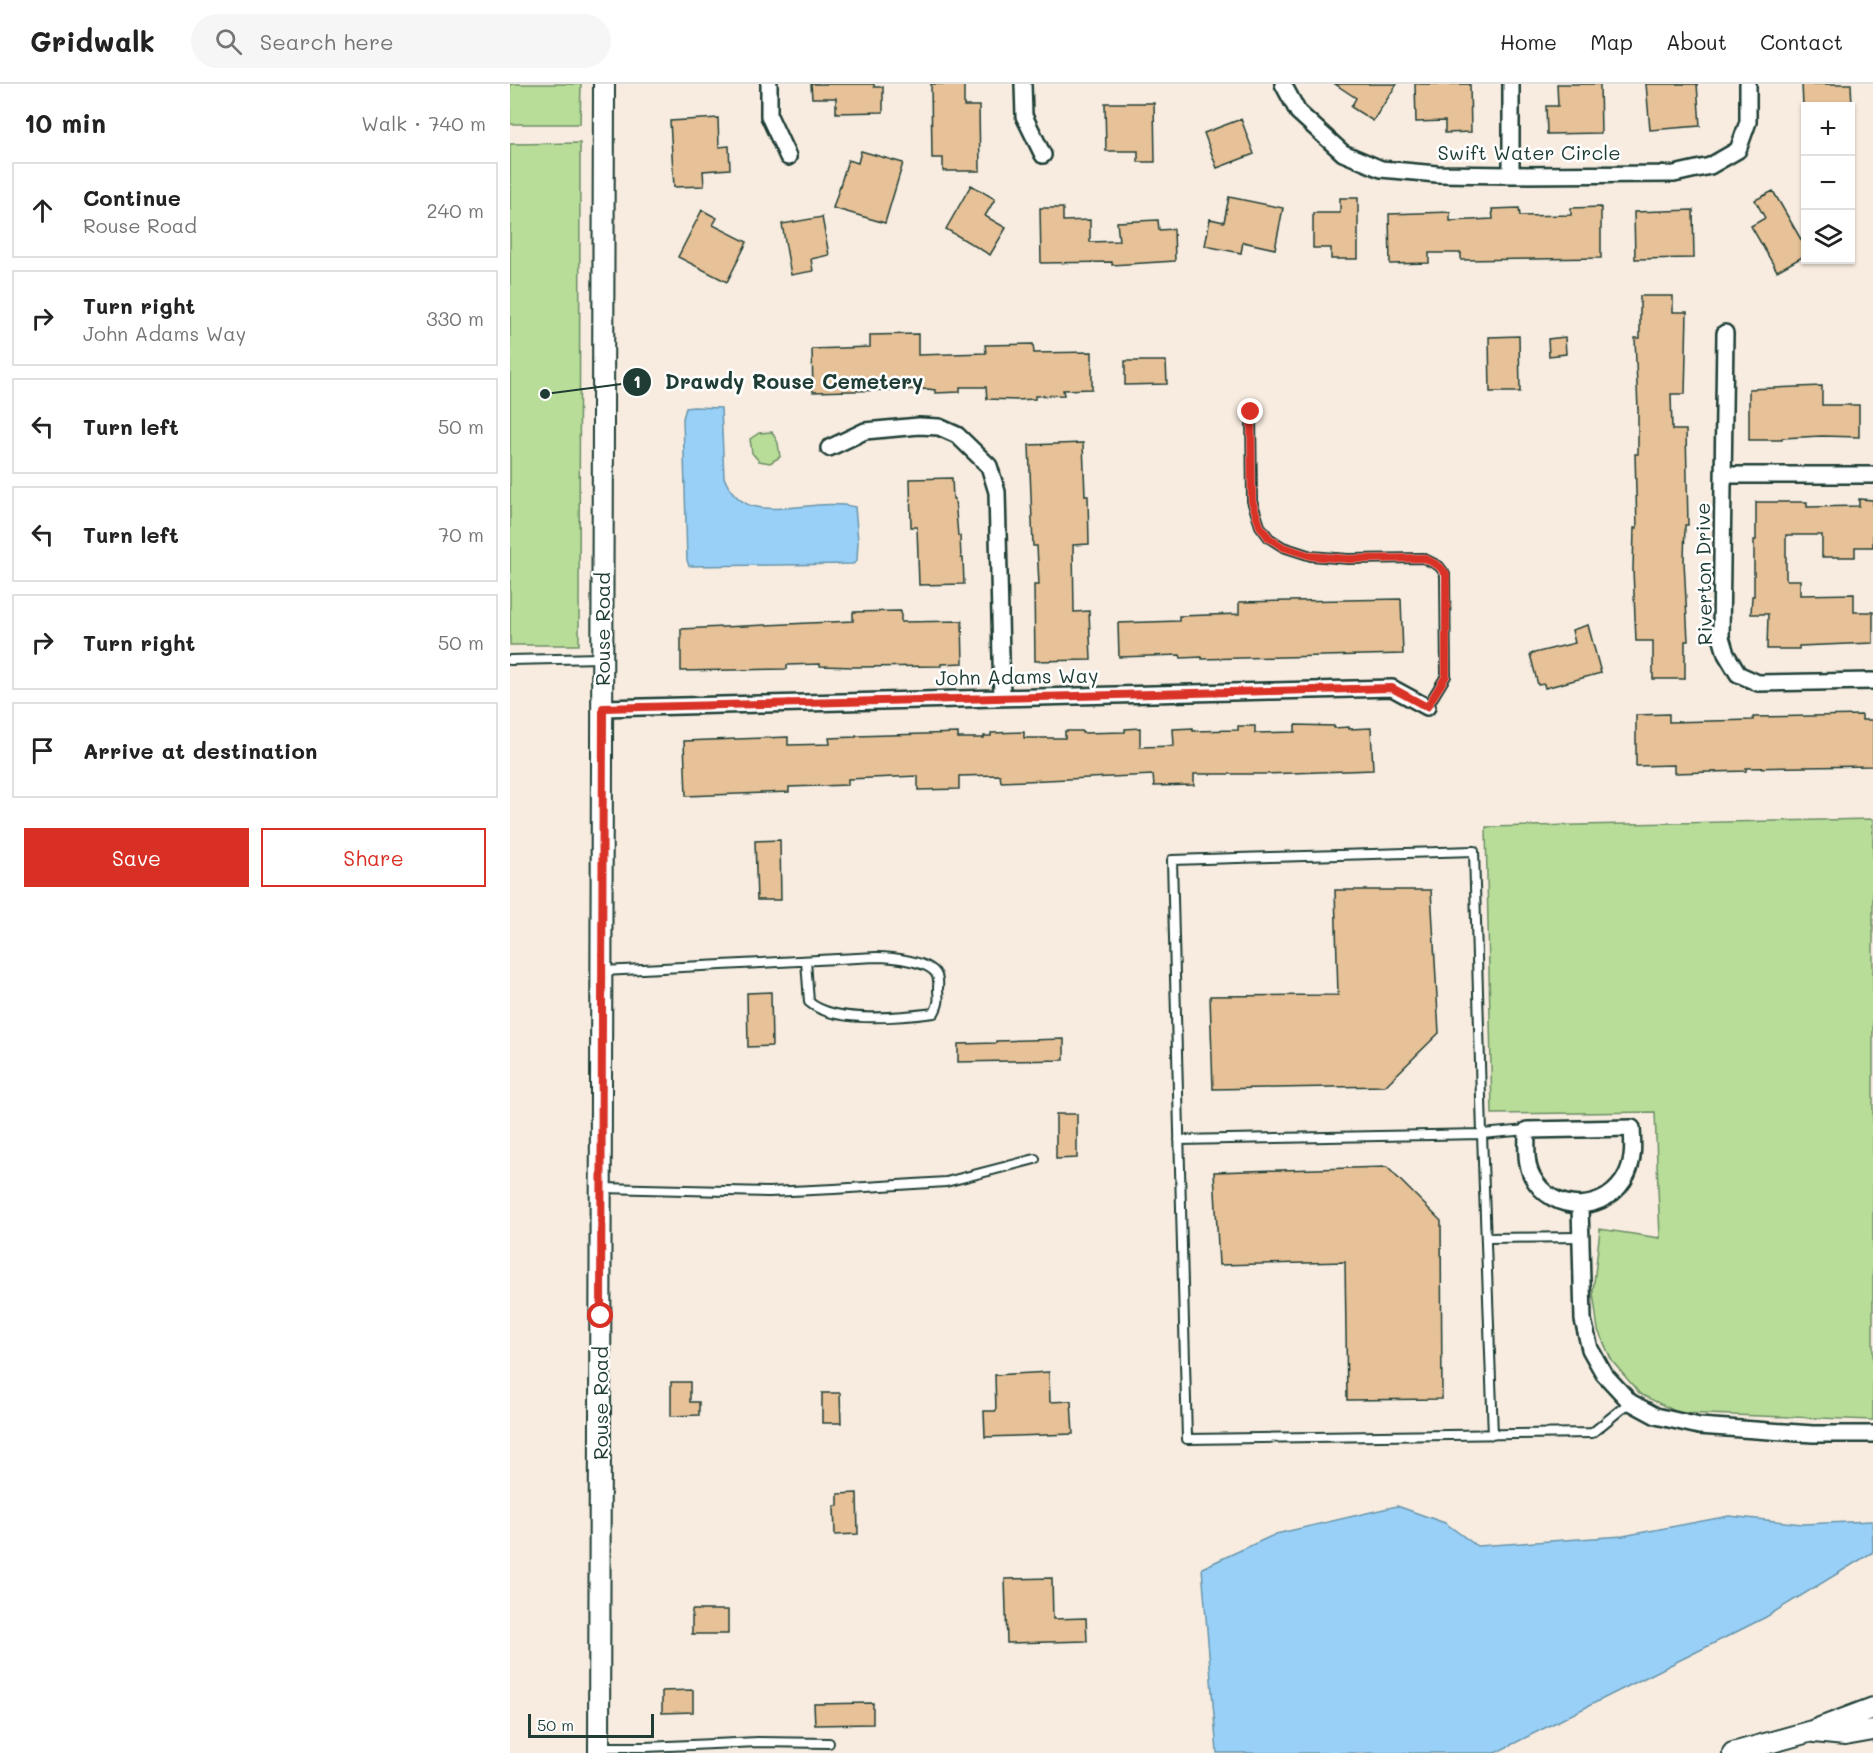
<!DOCTYPE html>
<html lang="en">
<head>
<meta charset="utf-8">
<style>
  body { margin:0; font-family:Mali,sans-serif; background:#f6f6f6; color:#222 }
  .controls { position:absolute; right:18px; top:18px; display:grid; overflow:hidden; border-radius:0px; box-shadow:0 2px 4px #0004 }
  .controls button { width:54px; height:54px; display:grid; place-items:center; padding:0; border:0; border-bottom:2px solid #e0e0e0; background:#fff; color:#222; font:30px sans-serif }
  .scale { position:absolute; left:18px; bottom:15px; width:126px; box-sizing:border-box; padding-left:6px; border:3px solid #1f3d34; border-top:0; font-size:16px; line-height:21px; white-space:nowrap; color:#1f3d34; -webkit-text-stroke:4px #fff; paint-order:stroke }
  .stop { position:absolute; width:18px; height:18px; margin:-14px; border:4px solid #d93025; border-radius:50%; background:#fff }
  .stop.end { background:#d93025; border-color:#fff; box-shadow:0 2px 6px #0008 }
  .list { margin:0; padding:0; list-style:none }
  h2 { display:flex; justify-content:space-between; align-items:center; height:78px; margin:0; padding:0 24px; font-size:26px }
  h2 small { font-size:20px; font-weight:400; color:#767676 }
  .list li { display:grid; grid-template-columns:39px 1fr auto; gap:18px; align-items:center; box-sizing:border-box; height:96px; margin:0 12px 12px; padding:0 12px; border:2px solid #e0e0e0; border-radius:0px }
  .list b { display:block; font-size:22px; white-space:nowrap }
  .list p { margin:0; font-size:20px; white-space:nowrap; color:#767676 }
  .list em { font-size:20px; font-style:normal; color:#767676 }
  .actions { display:flex; gap:12px; padding:18px 24px }
  .actions a { flex:1; padding:14px 0; border:2px solid #d93025; border-radius:0px; text-align:center; font-size:21px; color:#d93025 }
  .actions .main { background:#d93025; color:#fff }
  .icon { flex:none; width:33px; height:33px; fill:none; stroke:currentColor; stroke-width:2; stroke-linecap:round; stroke-linejoin:round }
  .map { position:relative; flex:none; width:1363px; height:1669px; overflow:hidden }
  header { display:flex; align-items:center; gap:36px; box-sizing:border-box; height:84px; padding:0 30px; background:#fff; border-bottom:2px solid #e0e0e0 }
  header strong { font-size:28px }
  nav { display:flex; gap:33px; margin-inline-start:auto; font-size:21px }
  .search { width:420px; height:54px; background:#f6f6f6; display:flex; align-items:center; gap:15px; box-sizing:border-box; padding:0 21px; border-radius:33px; color:#767676; font-size:22px }
  main { display:flex }
  aside { flex:1; background:#fff }
  .map>svg:first-child { display:block }
  .green { fill:#b8dd98; stroke:#6c8d66; stroke-width:1.5 }
  .water { fill:#99d0f8; stroke:#6895aa; stroke-width:1.5 }
  .building { fill:#e7c197; stroke:#1f3d34; stroke-width:1.5 }
  .lines { fill:none; stroke-linecap:round; stroke-linejoin:round }
  .service-casing { stroke:#1f3d34; stroke-width:12 }
  .minor-casing { stroke:#1f3d34; stroke-width:20 }
  .tertiary-casing { stroke:#1f3d34; stroke-width:24 }
  .service { stroke:#fff; stroke-width:8 }
  .minor { stroke:#fff; stroke-width:15 }
  .tertiary { stroke:#fff; stroke-width:20 }
  .route { stroke:#d93025; stroke-width:8 }
  .labels { text-anchor:middle; stroke-width:5; stroke-linejoin:round; paint-order:stroke }
  .street-label { font-size:20px; fill:#1f3d34; stroke:#fff }
  .leader { fill:none; stroke:#1f3d34; stroke-width:2 }
  .callout-dot { fill:#1f3d34; stroke:#fff; stroke-width:2 }
  .mark-label { font-size:18px; text-anchor:middle; font-weight:bold; fill:#fff }
  .callout-label { font-size:21px; text-anchor:middle; font-weight:bold; fill:#1f3d34; stroke:#fff; stroke-width:5; stroke-linejoin:round; paint-order:stroke }
</style>
</head>
<body>
<header>
<strong>Gridwalk</strong>
<div class="search"><svg class="icon" aria-label="search" viewBox="0 0 24 24"><circle cx="10" cy="10" r="6"/><path d="M15 15l6 6"/></svg>Search here</div>
<nav><a>Home</a><a>Map</a><a>About</a><a>Contact</a></nav>
</header>
<main>
<aside>
<h2>10 min<small>Walk · 740 m</small></h2>
<ul class="list">
<li><svg class="icon" aria-label="ahead" viewBox="0 0 24 24"><path d="M12 20V5M6 11l6-6 6 6"/></svg><div><b>Continue</b><p>Rouse Road</p></div><em>240 m</em></li>
<li><svg class="icon" aria-label="right" viewBox="0 0 24 24"><path d="M7 20v-9h11M14 6l5 5-5 5"/></svg><div><b>Turn right</b><p>John Adams Way</p></div><em>330 m</em></li>
<li><svg class="icon" aria-label="left" viewBox="0 0 24 24"><path d="M17 20v-9H6M10 6l-5 5 5 5"/></svg><div><b>Turn left</b></div><em>50 m</em></li>
<li><svg class="icon" aria-label="left" viewBox="0 0 24 24"><path d="M17 20v-9H6M10 6l-5 5 5 5"/></svg><div><b>Turn left</b></div><em>70 m</em></li>
<li><svg class="icon" aria-label="right" viewBox="0 0 24 24"><path d="M7 20v-9h11M14 6l5 5-5 5"/></svg><div><b>Turn right</b></div><em>50 m</em></li>
<li><svg class="icon" aria-label="arrive" viewBox="0 0 24 24"><path d="M6 21V4h12l-3 4 3 4H6"/></svg><div><b>Arrive at destination</b></div></li>
</ul>
<div class="actions"><a class="main">Save</a><a>Share</a></div>
</aside>
<div class="map">
<svg width="1363" height="1669" viewBox="0 0 1363 1669">
  <rect width="100%" height="100%" fill="#f8ece0"/>
  <filter id="ink" filterUnits="userSpaceOnUse"><feTurbulence type="fractalNoise" baseFrequency=".0167" numOctaves="2"/><feDisplacementMap in="SourceGraphic" scale="12" xChannelSelector="R" yChannelSelector="G"/><feConvolveMatrix kernelMatrix="1 2 1 2 8 2 1 2 1" color-interpolation-filters="sRGB"/></filter>
  <g filter="url(#ink)">
    <path class="green" d="M0 0H71L70 40H0Z
      M70 59 69 561H0V60Z
      M262 348 268 359 270 373 260 379 249 377 242 369 240 355 249 349Z
      M1363 735V1336L1169 1329 1130 1310 1102 1277 1088 1246 1083 1208 1090 1145 1150 1154 1145 1028 982 1030 976 743Z"/>
    <path class="water" d="M183 323 211 324 214 393C218 405 229 418 242 422 273 430 312 415 345 423L348 457 347 477 343 480 179 482 177 476 173 334 176 324Z
      M887 1422 935 1439 967 1462 1113 1452 1219 1432 1292 1440 1362 1437 1363 1468 1256 1533 985 1669H707L692 1484 766 1450Z"/>
    <path class="building" d="M301 0H364V3H373V28L326 29V14H302Z
      M421 0H454V22H469L470 87H433V74H422Z
      M825 0H887L863 37 841 23 846 14Z
      M905 0H960L961 48 935 49V37L906 38Z
      M1047 0H1090L1091 49 1037 50 1036 22H1048Z
      M1136 0H1187L1190 42 1140 46Z
      M1292 0H1341L1342 22H1293Z
      M595 19H644L645 78H628V67H596Z
      M208 34 209 63 219 62 220 85 193 87 194 102 164 103 160 37Z
      M731 35 744 70 707 84 694 49Z
      M351 67 393 79 375 139 323 124 338 76 348 79Z
      M461 101 485 115 475 132 496 144 480 171 436 145Z
      M1263 107 1296 164V171L1267 187 1241 142 1255 134 1245 116Z
      M719 113 773 124 765 165 733 158 731 169 695 162 700 135 714 138Z
      M830 114H848V175H821V164H803V129H830Z
      M1091 123V174L951 176V169H919V179L880 180 879 130 940 128V137L983 135 982 125 1009 124 1010 132 1061 131V124Z
      M530 124H553V137L580 136V158L609 157 607 138 648 136 649 146 664 145 665 177 602 181V178L531 179Z
      M192 126 207 134 203 141 237 158 217 198 168 173Z
      M1183 126 1184 174 1125 175 1124 128Z
      M312 133 319 171 301 175 303 187 281 191 272 140Z
      M1130 212H1163V228H1177L1175 310H1161L1162 346H1176L1178 441H1175L1174 477 1178 557H1175V595H1143V557H1126L1123 486 1124 444H1127L1125 370H1128V326L1125 254H1130Z
      M408 250V271L476 269 475 261 523 260 524 269 582 268V305L553 306 554 311 525 312V315L507 316 477 315 476 303H450V308L425 309V306L418 305 303 308 302 265 360 263V251Z
      M1009 252 1010 308H980L979 253Z
      M1055 253 1056 270 1039 272 1038 255Z
      M615 277H656L657 300 615 301Z
      M1312 302V321H1349V353L1312 352 1272 354V356H1239V305Z
      M573 359 575 412H578L579 460 563 461 564 528 579 527 581 576 525 577 524 501H529L528 481 527 462H523L519 361Z
      M442 394 443 415H445L448 452H450L451 474H453L454 500 409 501 407 443H401L400 395Z
      M1349 415 1363 416V463H1345V473H1312V451H1276V496H1290V511L1344 510V528H1363V559L1289 562V565H1257L1258 530H1241L1242 512H1244V456H1246V418H1297V423L1349 422Z
      M891 515 893 570 692 575V573L671 574 670 571 609 573 608 539 669 537V532L729 530V518Z
      M391 527V538L452 537 453 579 431 580V582L345 583 310 582V580L277 581V585L171 587V545L343 537V528Z
      M1078 541 1091 589 1035 604 1034 600 1028 601 1020 570 1065 559 1062 546Z
      M1159 630V638L1243 636V633L1352 631V636H1363V682L1236 684V687L1164 689V681L1126 682V631Z
      M785 641 824 642V644L839 643V645L861 644 863 686 755 690H684V701L644 702 643 691 491 698 490 691 449 692V705L408 706V692L338 695V701L279 703V708L176 712 174 657 278 653V661L320 660 319 654 346 653V652L448 649V654H474V652H481V649L514 648V654H555V647H572V649L615 648V645L630 644V663L664 662 663 645 683 644V647L728 646V642H745V649L785 648Z
      M270 756 271 816H247L245 757Z
      M825 806H921L929 949 875 1002 703 1005 700 912 828 911Z
      M261 908 262 962 238 963 237 909Z
      M554 955V976L448 978V960L486 959V957Z
      M546 1030H567V1074L546 1075Z
      M877 1083 931 1137 932 1315 837 1316 835 1178 709 1181 704 1088Z
      M539 1288 540 1318 561 1317 563 1350 475 1353 474 1327H486L485 1291Z
      M161 1298H180V1318H189V1331L161 1332Z
      M312 1309H330L331 1339H312Z
      M347 1409 348 1450 325 1451 324 1422H328V1410Z
      M542 1494 543 1535 576 1534 577 1557 497 1559 495 1495Z
      M182 1526H218V1550H182Z
      M183 1606V1628L152 1629V1607Z
      M363 1619V1640L305 1641 304 1620Z"/>
    <g class="lines">
      <defs>
        <path id="service" d="M741 328 742 417 750 442 759 454 773 463 801 472 838 475 913 474 929 482 935 490 936 592 917 623
          M0 576 91 574
          M93 887 366 873C380 873 422 877 427 892 429 896 428 902 428 906 429 916 429 920 424 929 393 933 324 940 299 918L296 877
          M1017 1046 972 1050 964 767 662 776 677 1355 1082 1349 1120 1318
          M669 1056 972 1050 983 1351
          M92 1104 259 1108 324 1105 436 1098 525 1075
          M976 1154 1071 1153
          M91 1663H136L248 1658 319 1659"/>
        <path id="minor" d="M259 0V32L278 73
          M513 0 514 32 533 71
          M773 0 788 28 833 69 871 85 927 90 1001 91 1164 90 1200 82 1228 66 1238 38V0
          M1001 91V0
          M1215 249 1211 553 1216 570 1228 590 1248 599 1363 597
          M319 364 355 347 409 342 429 343 447 351 479 382 487 408 492 614
          M1213 391H1363
          M93 624 882 604 917 623
          M1122 1044C1123 1060 1124 1075 1117 1090 1098 1130 1042 1131 1022 1092 1015 1078 1017 1061 1017 1046Z
          M1070 1122 1073 1236 1080 1265 1094 1290 1120 1318 1146 1332 1189 1342 1303 1350H1363"/>
        <path id="tertiary" d="M1304 1648 1335 1651 1363 1646
          M89 1669 94 0
          M1223 1669 1302 1647 1363 1624"/>
      </defs>
      <use href="#service" class="service-casing"/>
      <use href="#minor" class="minor-casing"/>
      <use href="#tertiary" class="tertiary-casing"/>
      <use href="#service" class="service"/>
      <use href="#minor" class="minor"/>
      <use href="#tertiary" class="tertiary"/>
    </g>
  </g>
  <g class="lines" filter="url(#ink)">
    <path class="route" d="M91 1232 93 624 882 604 917 623 936 592V490L929 482 914 474 838 475 801 472 773 463 759 454 750 442 742 417 741 328"/>
  </g>
  <g class="labels">
    <g class="street-label">
      <text x="1019" y="76">Swift Water Circle</text>
      <text transform="translate(1194 490) rotate(-91)" y="7">Riverton Drive</text>
      <text transform="translate(93 545) rotate(-90)" y="7">Rouse Road</text>
      <text transform="translate(507 593) rotate(-1)" y="7">John Adams Way</text>
      <text transform="translate(91 1319) rotate(-90)" y="7">Rouse Road</text>
    </g>
  </g>
  <path class="leader" d="M35 310L127 298"/>
  <g class="callout-dot">
    <circle cx="35" cy="310" r="6"/>
    <circle cx="127" cy="298" r="15"/>
  </g>
  <g class="mark-label">
    <text x="127" y="304">1</text>
  </g>
  <g class="callout-label">
    <text x="284" y="305">Drawdy Rouse Cemetery</text>
  </g>
</svg>
<div class="controls">
<button>+</button>
<button>−</button>
<button><svg class="icon" aria-label="layers" viewBox="0 0 24 24"><path d="M12 4l9 5-9 5-9-5zM3 14l9 5 9-5"/></svg></button>
</div>
<div class="scale">50 m</div>
<div class="stop" style="left:91px;top:1232px"></div>
<div class="stop end" style="left:741px;top:328px"></div>
</div>
</main>
</body>
</html>
